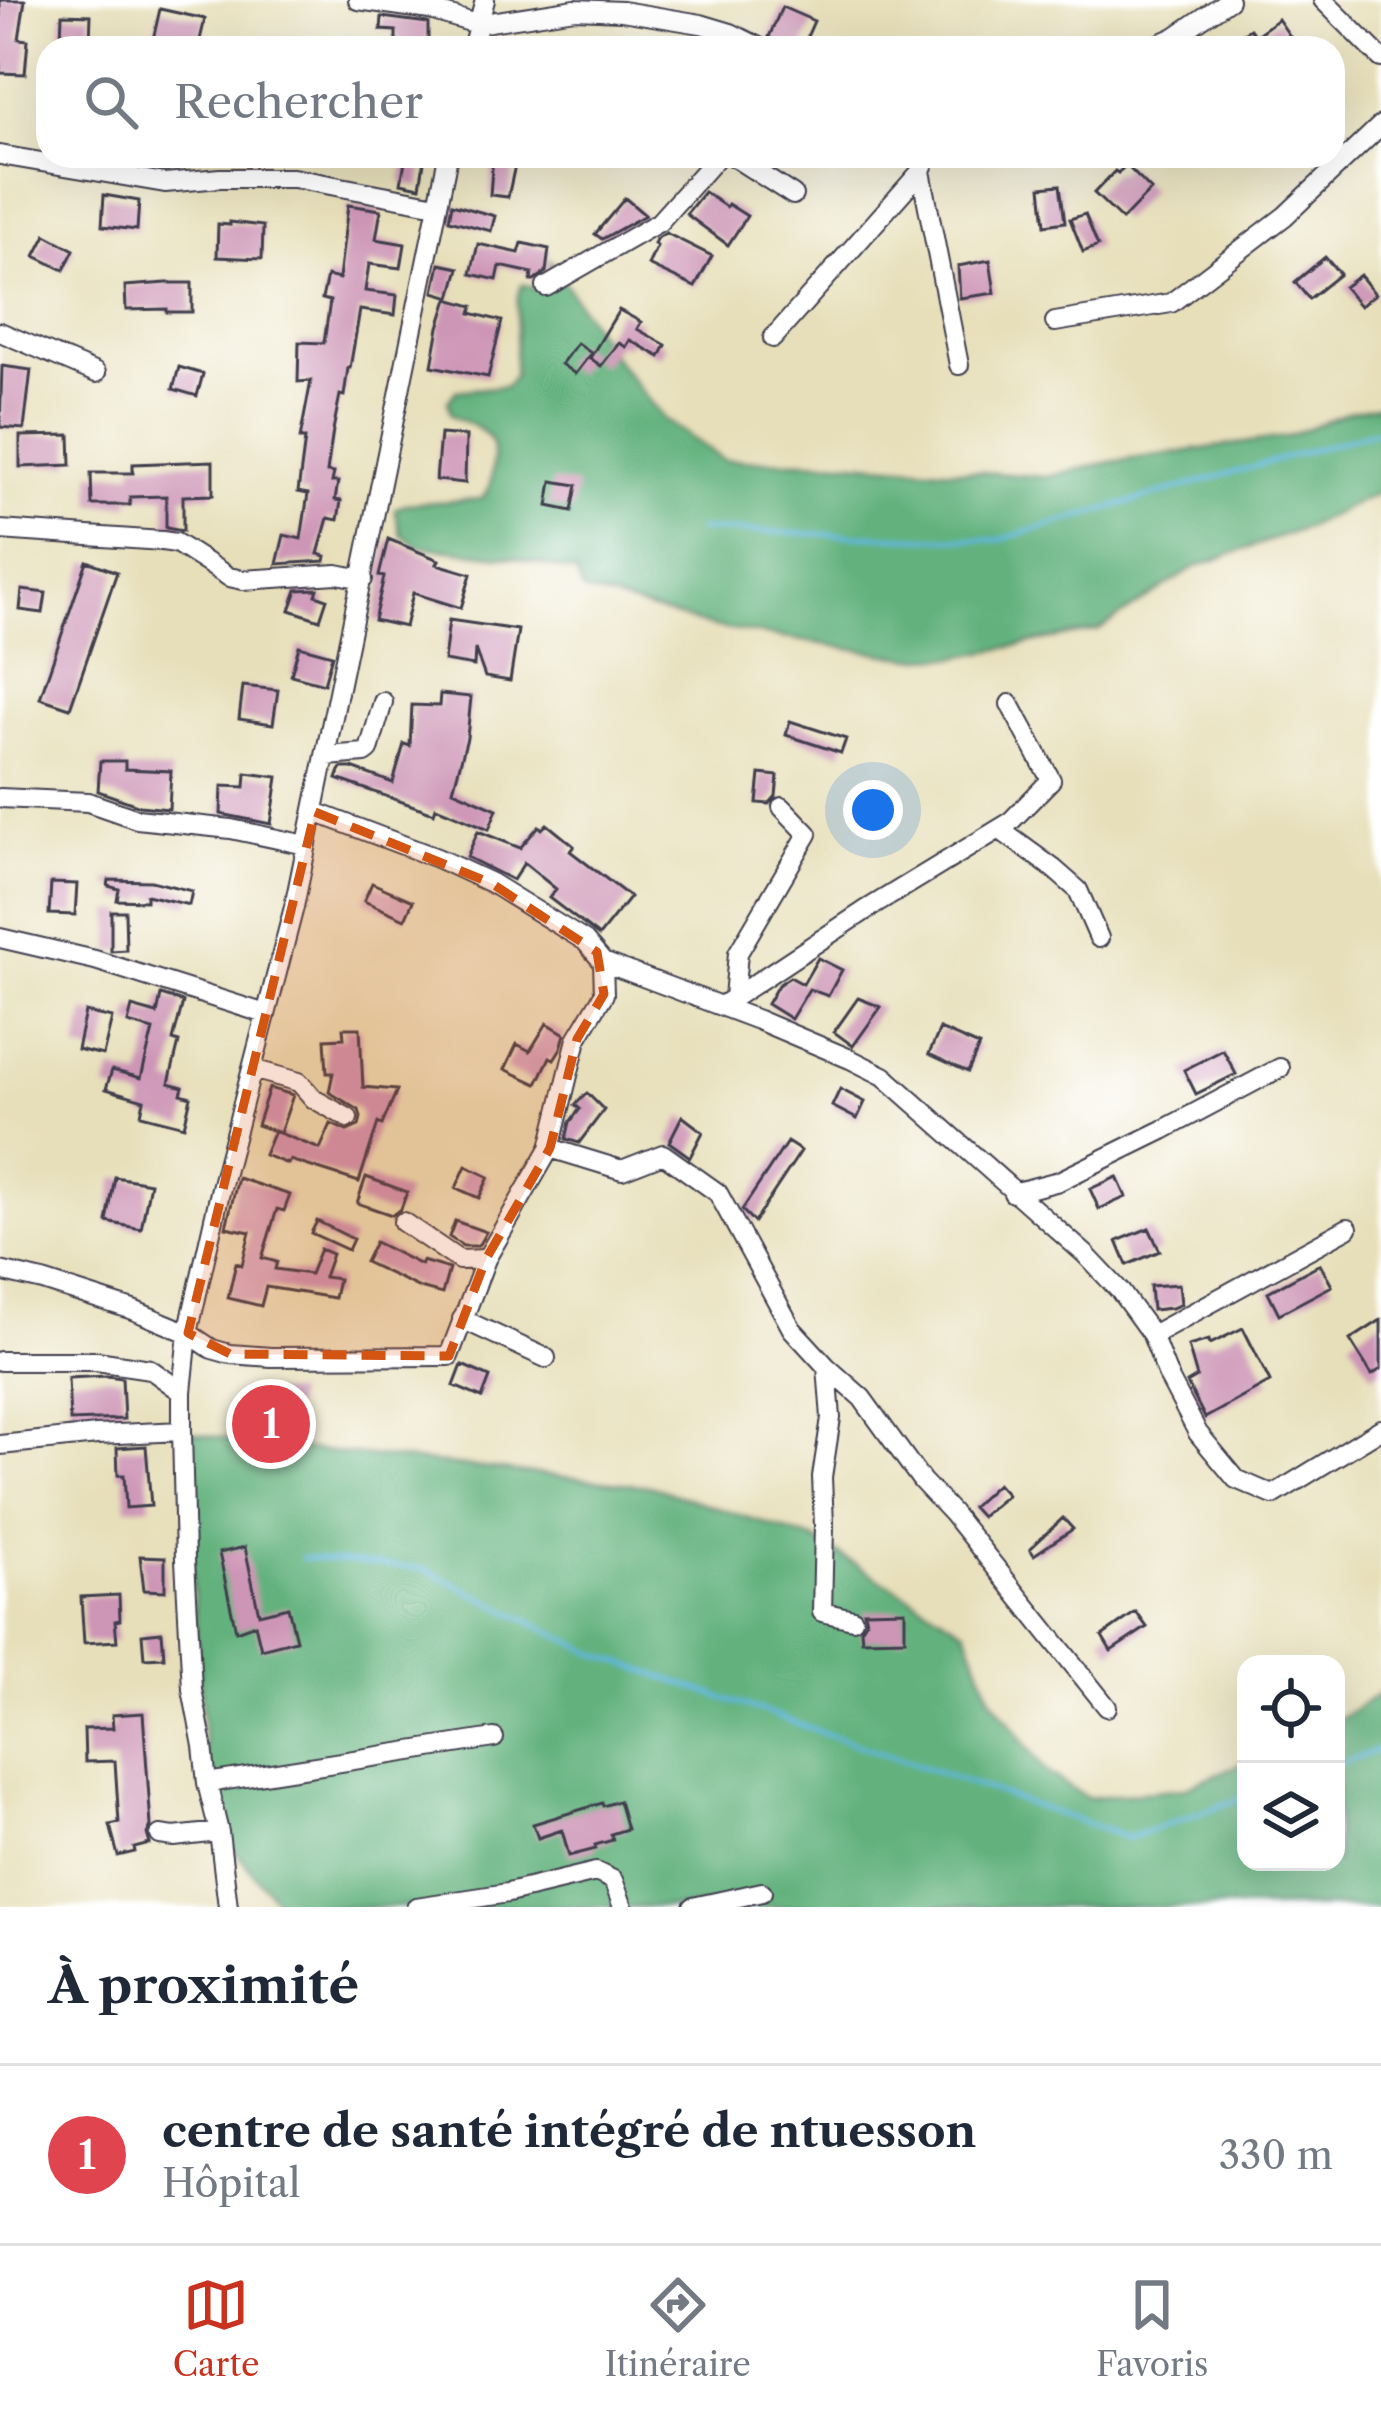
<!DOCTYPE html>
<html lang="fr">
<head>
<meta charset="utf-8">
<style>
  body { margin:0; font-family:"Libre Caslon Text",serif; background:#f6f6f7; color:#1f2937 }
  .controls { position:absolute; right:36px; bottom:36px; display:grid; overflow:hidden; border-radius:24px; box-shadow:0 12px 48px #0002 }
  .controls button { width:108px; height:108px; display:grid; place-items:center; padding:0; border:0; border-bottom:3px solid #e0e1e3; background:#fff; color:#1f2937; font:60px sans-serif }
  .you { position:absolute; left:873px; top:810px; width:42px; height:42px; margin:-30px; border:9px solid #fff; border-radius:50%; background:#1a73e8; box-shadow:0 0 0 18px #1a73e833 }
  .badge { display:grid; place-items:center; width:78px; height:78px; border-radius:50%; background:#c8321e; color:#fff; font-size:39px; font-weight:700 }
  .pin { position:absolute; translate:-50% -50%; border:6px solid #fff; box-shadow:0 3px 12px #0006 }
  .list { margin:0; padding:0; list-style:none }
  h2 { display:flex; justify-content:space-between; align-items:center; height:156px; margin:0; padding:0 48px; font-size:51px }
  h2 small { font-size:39px; font-weight:400; color:#747a83 }
  .list li { display:grid; grid-template-columns:78px 1fr auto; gap:36px; align-items:center; box-sizing:border-box; height:180px; padding:0 48px; border-top:3px solid #e0e1e3 }
  .list b { display:block; font-size:45px; white-space:nowrap }
  .list p { margin:0; font-size:39px; white-space:nowrap; color:#747a83 }
  .list em { font-size:39px; font-style:normal; color:#747a83 }
  .icon { flex:none; width:66px; height:66px; fill:none; stroke:currentColor; stroke-width:2; stroke-linecap:round; stroke-linejoin:round }
  .map { position:relative; flex:none; width:1381px; height:1907px; overflow:hidden }
  .search { position:absolute; background:#fff; box-shadow:0 12px 48px #0002; left:36px; right:36px; top:36px; height:132px; display:flex; align-items:center; gap:30px; box-sizing:border-box; padding:0 42px; border-radius:36px; color:#747a83; font-size:45px }
  .sheet { height:336px; background:#fff }
  nav { display:flex; justify-content:space-around; align-items:center; box-sizing:border-box; height:168px; border-top:3px solid #e0e1e3; background:#fff; font-size:33px; color:#747a83 }
  nav a { display:grid; justify-items:center; gap:6px }
  nav .on { color:#c8321e }
  .map>svg:first-child { display:block }
  .forest { fill:#63b27e; stroke:#426a5c; stroke-width:3 }
  .lines { fill:none; stroke-linecap:round; stroke-linejoin:round }
  .stream { stroke:#61b7de; stroke-width:4.5 }
  .building { fill:#cd95b6 }
  .minor-casing { stroke:#403e4e; stroke-width:22 }
  .minor { stroke:#fff; stroke-width:18 }
  .marked { fill:#d45411; fill-opacity:0.2; stroke:#d45411; stroke-width:9; stroke-dasharray:24 15; stroke-linejoin:round }
</style>
</head>
<body>
<div class="map">
<svg width="1381" height="1907" viewBox="0 0 1381 1907">
  <rect width="100%" height="100%" fill="#fff"/>
  <filter id="ink" filterUnits="userSpaceOnUse"><feTurbulence type="fractalNoise" baseFrequency=".00833" numOctaves="2"/><feDisplacementMap in="SourceGraphic" scale="24" xChannelSelector="R" yChannelSelector="G"/><feConvolveMatrix kernelMatrix="1 2 1 2 8 2 1 2 1" color-interpolation-filters="sRGB"/></filter>
  <filter id="wash" filterUnits="userSpaceOnUse"><feTurbulence type="fractalNoise" baseFrequency=".004" numOctaves="4" result="noise"/><feDisplacementMap in="SourceGraphic" scale="48" xChannelSelector="R" yChannelSelector="G"/><feGaussianBlur stdDeviation="2.7" result="paint"/><feColorMatrix in="noise" values="0 0 0 0 0 0 0 0 0 0 0 0 0 0 0 0 0 1.4 0 .05"/><feComposite in="paint" operator="in"/></filter>
  <g filter="url(#wash)">
    <rect width="100%" height="100%" fill="#e7dfb9"/>
    <path class="forest" d="M550 260 609 351 664 419 723 460 851 462 1046 477 1111 462 1286 437 1351 411 1381 405V491L1305 528 1195 567 1099 630 957 657 912 658 714 627 583 591 576 573 517 558 418 546 401 534 395 509 406 504 482 499C489 490 491 484 492 472 498 431 484 432 451 415L448 402 456 391 506 386 514 376 518 296 522 284 541 291 553 282Z
      M182 1431 255 1444 650 1486 813 1539 966 1630 990 1695 1046 1772 1087 1798 1184 1788 1246 1762V1862H1336V1721L1381 1693V1907H282L219 1832 207 1783Z"/>
    <g class="lines">
      <path class="stream" d="M699 530 999 540 1381 430
        M302 1558 425 1569 596 1654 1128 1838 1246 1797
        M1336 1765 1381 1749"/>
    </g>
    <g id="blocks">
      <path class="building" d="M0 0H25L19 39 28 40 25 74 0 73Z
        M782 7 814 21 802 48H787L769 37Z
        M160 9 205 19 198 48H170L152 44Z
        M62 14 91 15 90 41 61 40Z
        M382 17 428 23V48H396V31L381 30Z
        M1278 19 1298 48H1218L1250 29 1255 36Z
        M406 156H425L420 187 401 183Z
        M493 156H517L508 197 490 195Z
        M1126 165 1151 190 1122 220 1094 193 1115 171 1118 173Z
        M1060 185 1065 222 1045 225 1041 187Z
        M704 192 726 207 728 204 747 216 728 245 686 214Z
        M104 195 139 201 137 230 102 226Z
        M625 198 645 215 602 239 595 234Z
        M452 204 495 216 491 231 449 220Z
        M348 205 381 210 376 239 405 244 401 268 369 264 365 291 397 295 395 315 360 310 350 368H348L344 396 340 395 333 430 327 472 334 473 332 482H338L335 500 341 501 338 520 328 518 318 554 326 556 325 561 277 564 284 535 301 539 308 494 298 492 305 439H300L311 381 298 382 299 342 324 343 330 301 322 299 327 276 339 279Z
        M1085 214 1098 246 1083 252 1070 219Z
        M230 222 263 226 262 259 217 257 218 224 230 225Z
        M666 233 712 256 695 287 648 265 657 246 654 244 656 239Z
        M46 235 74 250 64 270 35 256Z
        M522 243 549 249 546 272 534 281H531L532 273 500 266 497 280 471 274 478 244 519 253Z
        M1325 257 1340 274 1309 299 1295 282Z
        M990 260 995 293 960 298 958 266Z
        M440 264 459 268 451 297 434 292Z
        M1360 275 1375 294 1360 306 1344 287Z
        M167 283H192V312H167V309L126 310 125 286Z
        M448 299 473 306 471 313 502 321 488 377 432 366 439 327Z
        M619 310 641 322 637 329 666 345 660 357 630 340 626 347 619 343 601 366 590 358Z
        M577 343 591 353 575 374 561 364Z
        M2 366 31 370 24 429 0 427Z
        M179 367 203 374 197 396 173 389Z
        M440 434 466 436 465 483 436 480Z
        M70 435 71 465 20 467V436Z
        M213 461V495L183 496V531L166 528V496L130 497V505H92L91 473H133V464Z
        M552 481 577 485 572 511 548 506Z
        M388 539 439 560 437 564 471 574 461 608 413 593 405 627 374 620 384 577 379 576Z
        M87 561 117 572 70 708 40 698Z
        M318 589 316 595 327 599 320 620 290 610 297 590Z
        M22 590 46 593 43 613 20 610Z
        M449 620 518 630 510 681 485 677 475 649 474 666 444 661Z
        M299 646 332 655 324 684 291 675Z
        M243 686 278 690 273 724 239 719Z
        M440 694 471 697 467 738 453 790 497 809 489 829 436 807 434 813 337 779 341 768H352L393 783 404 744 410 746 412 705 439 706Z
        M790 721 846 739 841 753 786 735Z
        M100 761H125V769L171 771 169 809 140 806 98 791Z
        M246 773 278 777 271 824 221 814 222 786 245 787Z
        M760 774 778 776 776 796 769 804 757 803Z
        M547 824 574 846 570 851 630 897 599 936 549 898 556 889 524 863 513 880 467 857 478 831 520 848 539 826 542 829Z
        M109 880 151 881 192 891 189 905 146 895V901L117 900 119 889 108 886Z
        M51 883 77 884 75 915 49 914Z
        M372 883 413 901 405 919 364 901Z
        M111 911H125L126 950 111 951Z
        M818 958 842 970 828 996 809 989 791 1019 767 1004 778 985 790 977 803 984Z
        M161 995 183 1002 173 1040 179 1042 169 1083 183 1087 181 1094 191 1097 184 1126 141 1115 144 1100 106 1089 112 1070 141 1078 153 1030 128 1023 132 1007 157 1014Z
        M858 998 881 1007 853 1046 834 1032Z
        M85 1012 112 1018 103 1055 77 1049Z
        M547 1023 565 1034 561 1048 554 1059 550 1057 537 1084 505 1069 517 1044 530 1051Z
        M343 1028H360L363 1087 397 1090 382 1125 378 1123 359 1182 290 1160 288 1164 264 1155 274 1131 320 1149 331 1124 347 1131 359 1126 361 1117 359 1110 329 1092 333 1073H327L325 1039 344 1038Z
        M940 1029 979 1046 968 1072 929 1054Z
        M1223 1050 1236 1074 1196 1094 1184 1070Z
        M269 1088 293 1095 280 1133 257 1125Z
        M840 1089 865 1102 857 1119 832 1106Z
        M587 1093 604 1110 579 1143 566 1139 570 1122 580 1109 575 1105Z
        M682 1116 703 1132 690 1157 669 1142Z
        M787 1142 801 1151 754 1222 742 1210Z
        M466 1166 489 1177 479 1198 456 1188Z
        M115 1177 150 1183 141 1229 107 1222Z
        M366 1177 407 1192 401 1209 392 1215 357 1203Z
        M1117 1177 1126 1197 1099 1209 1090 1189Z
        M238 1178 290 1195 284 1211 277 1209 262 1258 277 1262 275 1269 310 1274 320 1249 332 1254 324 1277 338 1279 334 1298 266 1287 261 1306 228 1298 236 1263 242 1265 250 1232 226 1227Z
        M317 1221 353 1239 348 1250 311 1233Z
        M455 1221 486 1232 478 1246H463L449 1237Z
        M1149 1228 1160 1251 1127 1265 1117 1241Z
        M375 1242 421 1265 422 1261 449 1269 442 1294 420 1288 365 1262Z
        M1320 1264 1332 1286 1279 1314 1268 1292Z
        M1179 1284 1181 1304 1172 1308 1152 1310 1150 1286Z
        M1381 1320V1369L1372 1375 1350 1340Z
        M1243 1328 1270 1382 1205 1418 1187 1383 1197 1377 1188 1346 1209 1340 1210 1344Z
        M462 1365 490 1377 482 1398 454 1386Z
        M107 1376 122 1378 124 1419 70 1421 68 1378Z
        M264 1392 295 1393 292 1438 245 1435 247 1395 264 1396Z
        M146 1446 151 1506 126 1508 124 1475H118L117 1448Z
        M997 1484 1007 1495 981 1517 972 1507Z
        M1063 1518 1073 1529 1034 1555 1030 1549Z
        M245 1547 259 1614 288 1607 296 1640 261 1649 255 1624 236 1631 219 1553Z
        M140 1556 165 1557V1591L144 1590Z
        M119 1595 120 1620 115 1621 117 1641 84 1643 81 1597Z
        M905 1610V1639L862 1640 861 1629 866 1621 864 1611Z
        M1136 1612 1147 1627 1111 1651 1102 1636Z
        M162 1632 164 1657 144 1658 142 1634Z
        M143 1713 151 1826 147 1834 150 1844 134 1848 135 1852 118 1856 110 1825 119 1823 115 1761 85 1762 84 1729 113 1728 112 1715Z
        M619 1801 627 1829 611 1834 613 1840 595 1845 596 1849 569 1856 562 1830 538 1838 533 1824 602 1803 603 1806Z"/>
    </g>
  </g>
  <g filter="url(#ink)">
    <use href="#blocks" fill-opacity="0" stroke="#403e4e" stroke-width="3"/>
    <g class="lines">
      <defs>
        <path id="minor" d="M358 0 430 10 477 24 575 9 622 11 701 24 731 33 761 48
          M1323 0 1381 58
          M472 48 485 0
          M1150 48 1175 37 1229 0
          M0 155 165 183 220 178H293L437 205
          M732 156 793 195
          M921 171 959 365
          M546 287 659 222 718 156
          M1055 322 1171 303 1285 216 1381 125
          M0 332 96 373
          M773 338 921 171 927 156
          M0 530 162 541 176 543 229 577 243 580 337 574 363 579
          M327 756 365 753 369 750 383 702
          M0 798 88 802 137 819 231 829 306 845
          M315 812 437 858 491 883 585 941 603 962 758 1020 850 1059 884 1076 1085 1254 1120 1291 1152 1335 1168 1376 1198 1433 1236 1479 1273 1495 1381 1429
          M999 829 1054 869 1078 890 1099 938
          M0 938 95 960 266 1014
          M734 997 738 953 808 834 782 807
          M721 1006 866 910 1009 823 1051 780 1010 704
          M252 1069 299 1082 314 1099 348 1118
          M550 1148 622 1170 663 1154 718 1193 792 1329 827 1367 862 1398 922 1481 952 1513 1107 1707
          M1013 1193 1059 1181 1163 1130 1280 1068
          M403 1222 459 1260 486 1259
          M0 1271 43 1281 133 1310 188 1333 212 1349 230 1354 271 1357 449 1356 486 1259 550 1148 577 1039 604 994 603 962
          M462 1319 546 1358
          M1152 1335 1348 1228
          M0 1361H97L150 1369 182 1392
          M827 1367 831 1418 822 1477 824 1526 822 1612 853 1619
          M0 1445 97 1435 182 1431
          M207 1783 494 1738
          M160 1835 174 1837 219 1832
          M228 1907 219 1832 207 1783 203 1746 192 1689 185 1560 182 1431V1392L188 1333 221 1188 294 907 448 156
          M416 1907 508 1893 596 1872 613 1880 623 1907
          M693 1907 762 1892"/>
      </defs>
      <use href="#minor" class="minor-casing"/>
      <use href="#minor" class="minor"/>
    </g>
  </g>
  <path class="marked" d="M315 812 491 883 597 952 604 994 577 1039 550 1148 486 1259 449 1356 230 1354 188 1333Z"/>
</svg>
<div class="controls">
<button><svg class="icon" aria-label="locate" viewBox="0 0 24 24"><circle cx="12" cy="12" r="6"/><path d="M12 2v4M12 18v4M2 12h4M18 12h4"/></svg></button>
<button><svg class="icon" aria-label="layers" viewBox="0 0 24 24"><path d="M12 4l9 5-9 5-9-5zM3 14l9 5 9-5"/></svg></button>
</div>
<div class="you"></div>
<div class="pin badge" style="left:271px;top:1424px;background:#e0444e">1</div>
<div class="search"><svg class="icon" aria-label="search" viewBox="0 0 24 24"><circle cx="10" cy="10" r="6"/><path d="M15 15l6 6"/></svg>Rechercher</div>
</div>
<section class="sheet">
<h2>À proximité<small></small></h2>
<ul class="list">
<li><span class="badge" style="background:#e0444e">1</span><div><b>centre de santé intégré de ntuesson</b><p>Hôpital</p></div><em>330 m</em></li>
</ul>
</section>
<nav>
<a class="on"><svg class="icon" aria-label="map" viewBox="0 0 24 24"><path d="M3 6l6-2 6 2 6-2v14l-6 2-6-2-6 2zM9 4v14M15 6v14"/></svg>Carte</a>
<a><svg class="icon" aria-label="directions" viewBox="0 0 24 24"><path d="M12 3l9 9-9 9-9-9zM9 14v-3h6M13 9l2 2-2 2"/></svg>Itinéraire</a>
<a><svg class="icon" aria-label="saved" viewBox="0 0 24 24"><path d="M7 4h10v16l-5-4-5 4z"/></svg>Favoris</a>
</nav>
</body>
</html>
